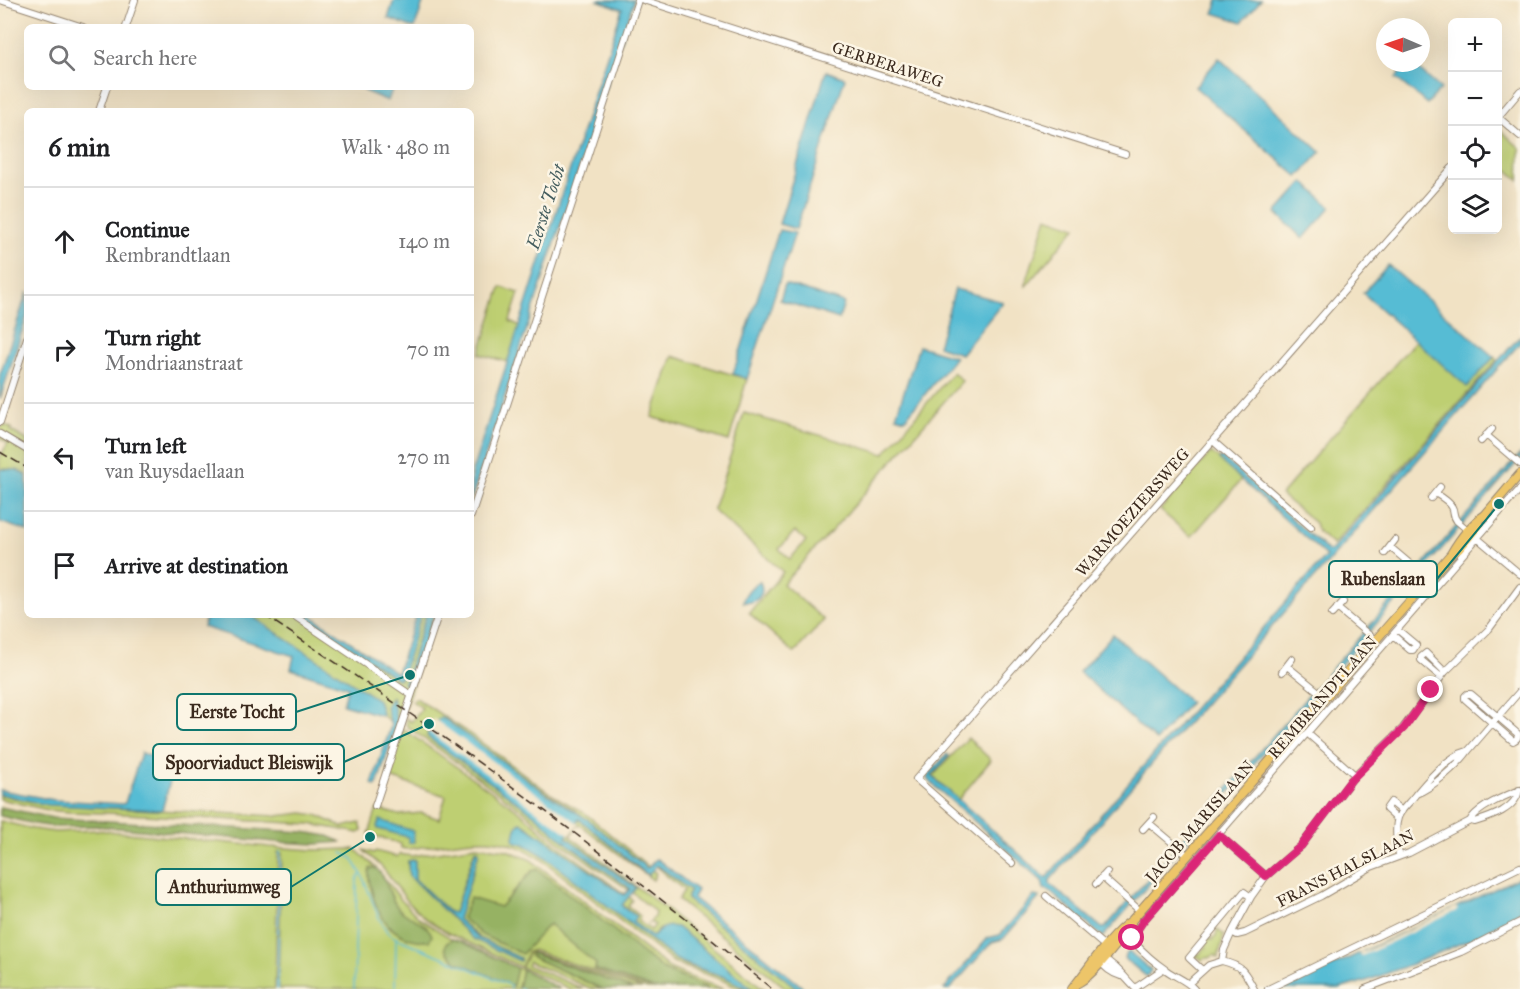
<!DOCTYPE html>
<html lang="en">
<head>
<meta charset="utf-8">
<style>
  body { margin:0; font-family:"IM FELL Great Primer",serif; background:#f2f2f2; color:#202124 }
  .controls { position:absolute; right:18px; top:18px; display:grid; overflow:hidden; border-radius:9px; box-shadow:0 6px 24px #0002 }
  .controls button { width:54px; height:54px; display:grid; place-items:center; padding:0; border:0; border-bottom:2px solid #e0e0e0; background:#fff; color:#202124; font:30px sans-serif }
  .compass { position:absolute; left:1376px; top:18px; width:54px; height:54px; border-radius:50%; background:#fff; box-shadow:0 6px 24px #0002; rotate:272deg }
  .stop { position:absolute; width:18px; height:18px; margin:-14px; border:4px solid #db2777; border-radius:50%; background:#fff }
  .stop.end { background:#db2777; border-color:#fff; box-shadow:0 2px 6px #0008 }
  .list { margin:0; padding:0; list-style:none }
  h2 { display:flex; justify-content:space-between; align-items:center; height:78px; margin:0; padding:0 24px; font-size:26px }
  h2 small { font-size:20px; font-weight:400; color:#757577 }
  .list li { display:grid; grid-template-columns:39px 1fr auto; gap:18px; align-items:center; box-sizing:border-box; height:108px; padding:0 24px; border-top:2px solid #e0e0e0 }
  .list b { display:block; font-size:22px; white-space:nowrap }
  .list p { margin:0; font-size:20px; white-space:nowrap; color:#757577 }
  .list em { font-size:20px; font-style:normal; color:#757577 }
  .icon { flex:none; width:33px; height:33px; fill:none; stroke:currentColor; stroke-width:2; stroke-linecap:round; stroke-linejoin:round }
  .map { position:relative; flex:none; width:1520px; height:989px; overflow:hidden }
  .search { position:absolute; background:#fff; box-shadow:0 6px 24px #0002; left:24px; top:24px; width:450px; height:66px; display:flex; align-items:center; gap:15px; box-sizing:border-box; padding:0 21px; border-radius:9px; color:#757577; font-size:22px }
  .panel { position:absolute; background:#fff; box-shadow:0 6px 24px #0002; left:24px; top:108px; width:450px; height:510px; border-radius:9px }
  .map>svg:first-child { display:block }
  .green { fill:#becf72; stroke:#7c7c48; stroke-width:1.5; fill-rule:evenodd }
  .forest { fill:#96b264; stroke:#686e41; stroke-width:1.5 }
  .water { fill:#56bcd4; stroke:#487379; stroke-width:1.5 }
  .pier { fill:#f1e2c4 }
  .lines { fill:none; stroke-linecap:round; stroke-linejoin:round }
  .stream { stroke:#56bcd4; stroke-width:1.5 }
  .minor-casing { stroke:#968671; stroke-width:8 }
  .major-casing { stroke:#968671; stroke-width:10 }
  .minor { stroke:#fff; stroke-width:6 }
  .major { stroke:#edc569; stroke-width:8 }
  .rail { stroke:#3b2a1e; stroke-width:1.5; stroke-dasharray:9 4.5; stroke-linecap:butt }
  .route { stroke:#db2777; stroke-width:8 }
  .labels { text-anchor:middle; stroke-width:5; stroke-linejoin:round; paint-order:stroke }
  .street-label { font-size:16px; fill:#3b2a1e; stroke:#fcf5e5 }
  .water-label { font-size:18px; font-style:italic; fill:#445d5e; stroke:#fcf5e5 }
  .leader { fill:none; stroke:#0f766e; stroke-width:2 }
  .callout-dot { fill:#0f766e; stroke:#fcf5e5; stroke-width:2 }
  .callout { fill:#fcf5e5; stroke:#0f766e; stroke-width:2 }
  .callout-label { font-size:18px; text-anchor:middle; font-weight:bold; fill:#3b2a1e }
</style>
</head>
<body>
<div class="map">
<svg width="1520" height="989" viewBox="0 0 1520 989">
  <rect width="100%" height="100%" fill="#fcf5e5"/>
  <filter id="ink" filterUnits="userSpaceOnUse"><feTurbulence type="fractalNoise" baseFrequency=".0167" numOctaves="2"/><feDisplacementMap in="SourceGraphic" scale="12" xChannelSelector="R" yChannelSelector="G"/><feConvolveMatrix kernelMatrix="1 2 1 2 8 2 1 2 1" color-interpolation-filters="sRGB"/></filter>
  <filter id="wash" filterUnits="userSpaceOnUse"><feTurbulence type="fractalNoise" baseFrequency=".008" numOctaves="4" result="noise"/><feDisplacementMap in="SourceGraphic" scale="24" xChannelSelector="R" yChannelSelector="G"/><feGaussianBlur stdDeviation="1.35" result="paint"/><feColorMatrix in="noise" values="0 0 0 0 0 0 0 0 0 0 0 0 0 0 0 0 0 1.4 0 .05"/><feComposite in="paint" operator="in"/></filter>
  <g filter="url(#wash)">
    <rect width="100%" height="100%" fill="#f1e2c4"/>
    <path class="green" d="M1498 128 1520 148 1519 180 1498 161Z
      M1047 217 1076 227 1026 286V283Z
      M501 287 519 293 510 321 520 326 508 362 479 354Z
      M1416 340 1467 386 1494 357 1497 360 1333 545 1318 532 1315 523 1281 495Z
      M673 356 747 379 729 441 652 417Z
      M953 372 962 381 822 542H821L783 584 824 620 794 653 749 613 783 572 713 510 744 413 884 454ZM795 531 806 541 790 559 779 549Z
      M3 424 13 429H11V431L27 440V476L17 470 0 469V457L8 443 0 438V432Z
      M1211 452 1242 479 1191 537 1160 510Z
      M250 615H303L395 678 400 679 421 615H426L406 678 403 683 410 682 433 615H435L398 729 393 708 394 705 386 706 390 721 383 716 378 700Z
      M416 698 466 731 551 794 585 813 649 867 647 868 576 811 547 794 446 720 443 719 427 735 429 738 535 815 568 844 623 883 630 888 629 890 561 843 525 812 408 727 406 724V718L411 722 422 708 412 701Z
      M403 729 519 811 561 847 626 895 622 894 521 822 515 834 514 841 524 844 543 855 675 959 687 965 729 979 746 989C736 989 728 982 719 979 703 973 688 969 673 962L540 858C491 826 457 845 405 849L401 848V844L369 834 377 809 399 815 422 813 439 819 446 796 387 777Z
      M968 738 991 760 958 800 933 776Z
      M0 794 22 800 93 807 277 816 303 813 316 815 343 827 360 823 362 830 359 833 310 824 108 813 70 812 48 810 0 799Z
      M579 819 648 875 652 870 656 873 653 880 579 824 570 836 662 906 764 989H753L677 927 660 929 652 936 633 922 636 916 622 905 628 896 632 900 628 906 640 916 638 921 651 930 655 925 650 922 648 924 654 917 655 912 632 892 635 888 565 837Z
      M0 821 33 829 55 832 97 830 270 847 314 850 355 849 376 868H371L389 927C400 935 414 941 428 941L395 905 382 875 402 901 420 919 452 939 446 944 489 975 512 986 517 968 522 969 518 988 520 989H278L282 853 278 852 275 989H0Z
      M476 846 507 850 531 860 669 968 687 976 723 989H710L664 970 533 870 500 907 549 924 596 964 595 969 654 989H647L533 950 528 952 521 967 448 933 426 919 409 903 382 867 363 850 374 853 376 851 397 857 399 854 412 856ZM475 850H478L479 852 458 919 481 939 520 958V961L480 942 470 936 409 876 408 861 414 860 415 878 416 881 450 913H454Z
      M656 865 690 890 687 897V899L798 989H787L678 900 684 890 662 872Z
      M1217 929 1224 935 1218 958 1215 955 1209 958H1204L1202 960 1197 956 1193 960 1192 956 1197 951V954H1200L1203 948H1206L1207 940 1210 936V940H1213V937H1216Z
      M531 952H532L642 989H633L531 953 530 956 602 989H592L529 962 527 965 583 989H570L522 967 528 954Z"/>
    <path class="forest" d="M0 807 53 818 303 832 328 836 342 842 316 844 275 842 96 826 56 827 34 824 0 816Z
      M370 868H376C388 878 388 897 399 909 409 919 428 922 432 936L429 941C396 941 379 921 372 892 370 883 367 876 370 868Z
      M537 869 664 970 710 989H654L595 969 596 964 549 924 522 954 482 935 462 918 470 898 500 907 533 870Z
      M452 939 462 942 517 968 513 986 457 962 447 952 445 948 446 944Z
      M531 953 633 989H602L530 956Z
      M522 969 560 989 518 988Z"/>
    <path class="water" d="M394 0H424L415 27H411L388 18Z
      M597 0H634L471 500V474L622 9Z
      M1218 0H1261L1242 22 1214 13Z
      M1219 58 1321 152 1298 177 1195 87Z
      M1408 63H1411L1441 89 1427 104 1396 78Z
      M826 71 845 78 796 229 779 224Z
      M365 87H393L388 101 364 91Z
      M1304 182 1331 207 1303 239 1276 213Z
      M779 230 795 233 747 379 733 374Z
      M1388 265 1494 357 1467 387 1363 293Z
      M785 284 844 303 839 319 780 300Z
      M955 289 1003 302 961 354 938 346Z
      M27 292V316L0 399V375Z
      M1520 336V343L1050 880V884L1102 928H1105L1520 454V459L1103 937 1048 890 1044 889 1042 881 928 780 927 776 947 754 949 756 932 776 1046 878 1326 556 1219 460 1222 457 1328 551H1331Z
      M919 346 955 357 905 419 896 416Z
      M0 469 17 470 27 476V531L0 522Z
      M760 582C766 595 756 604 743 602 744 594 753 584 760 582Z
      M206 615H250L378 700 383 716 343 704 348 687 291 669 294 656 203 627Z
      M303 615H310L397 673 416 615H421L402 676 398 679Z
      M426 615H433L412 678 407 686 403 683 406 678Z
      M1113 634 1190 702 1156 741 1079 672Z
      M392 697 397 725 377 784 375 786 372 784 391 726 386 706Z
      M441 718 446 720 547 794 587 819 647 868 649 867 656 859 658 860 697 890 693 898 805 989H798L687 899V897L690 890 657 865 648 875 579 819 566 837 636 888 622 905 623 907 636 916 633 922 652 936C663 930 661 924 677 927L753 989C742 989 733 980 722 976 706 970 690 967 675 959L543 855 524 844 514 841C514 835 516 825 521 822L624 895 630 889 627 886 568 844 535 815 429 738 427 735C429 729 434 721 441 718Z
      M141 753 175 764 162 810 48 805 0 794V790L54 800 123 804 125 803Z
      M380 820 413 831 414 842 409 843 408 837 378 829 377 826Z
      M476 849 479 852 458 919 478 938 520 958V961L473 939 409 876 408 861 415 860V879L449 912 454 913Z
      M1520 877V912L1471 939 1415 963 1369 980 1339 989H1284Z
      M1034 896 1039 897 1038 899 1003 939 992 942 950 989H944L988 938 1000 935Z
      M1129 952 1151 970 1148 975 1146 976 1124 958 1125 955Z"/>
    <path class="pier" d="M434 719 579 824 570 835 426 730Z
      M1456 907 1458 910 1371 952 1361 956 1359 953 1363 951 1364 952Z"/>
    <g class="lines">
      <path class="stream" d="M342 853 352 858 362 875 379 918 387 932 396 938 510 985V989
        M519 988 522 989
        M277 989 280 851
        M354 989 357 880 359 876 361 875
        M395 989 396 939"/>
    </g>
  </g>
  <g filter="url(#ink)">
    <g class="lines">
      <defs>
        <path id="minor" d="M0 0 83 27
          M643 0 1125 154
          M126 27 135 0
          M1520 91 1498 117 1520 136
          M99 111 107 87
          M0 422 27 338
          M0 434 27 450
          M1486 435 1520 464
          M1213 441 1311 527
          M1481 441 1492 429
          M1435 493C1440 496 1449 501 1452 507 1455 512 1452 515 1457 521L1520 574
          M1431 498 1440 487
          M471 516 638 0
          M1390 547 1428 579
          M1385 553 1395 540
          M1337 608 1375 640
          M1332 614 1343 602
          M293 615 411 695
          M1393 635 1410 650H1413L1416 645 1398 630
          M1287 666 1325 697
          M1282 672 1292 659
          M1441 677 1421 660V657L1426 653 1445 672
          M1467 694H1471L1518 734C1518 738 1517 739 1513 741L1465 699V696Z
          M1307 733 1355 775
          M1416 794C1431 789 1459 764 1468 751
          M375 806 438 615
          M1397 819 1386 809 1391 802 1402 811
          M1470 821 1475 822C1491 817 1516 809 1519 790
          M1149 823 1187 855
          M1143 829 1154 817
          M1219 835 1266 876
          M1399 855C1397 845 1394 829 1398 818 1400 811 1407 805 1412 799 1425 783 1447 756 1468 751L1520 691
          M1012 863 916 779 942 749 1452 168
          M1102 877 1139 910
          M1096 884 1107 872
          M1046 896 1107 948
          M1232 932 1237 935 1245 933 1321 896 1371 867 1409 853 1470 821C1476 808 1507 795 1520 790
          M1101 957C1115 964 1125 978 1136 989
          M1099 959C1103 967 1113 974 1121 976
          M1222 961C1244 967 1244 971 1254 989
          M1202 970 1189 958 1244 892 1251 897
          M1189 983 1209 965 1222 961 1224 950 1232 932 1251 897 1266 876 1301 846 1355 775 1403 728 1445 672 1489 629 1520 587
          M1135 988 1163 969
          M1194 989C1186 980 1175 977 1166 970 1154 962 1142 951 1133 941V936L1143 921 1520 489
          M1268 989 1520 867
          M1365 989 1461 952 1520 922"/>
        <path id="major" d="M1452 553 1459 549 1479 525
          M1078 983C1096 973 1117 944 1129 927L1131 923
          M1072 989C1091 966 1107 938 1132 920L1287 741 1302 727 1310 715 1451 554C1459 540 1471 524 1485 515L1520 474"/>
      </defs>
      <use href="#minor" class="minor-casing"/>
      <use href="#major" class="major-casing"/>
      <use href="#minor" class="minor"/>
      <use href="#major" class="major"/>
      <path class="rail" d="M0 452 27 468
        M264 615C440 730 610 855 772 989"/>
    </g>
  </g>
  <g class="lines" filter="url(#ink)">
    <path class="route" d="M1132 938 1143 921 1219 835 1266 876 1301 846 1351 780 1404 728 1431 690"/>
  </g>
  <g class="labels">
    <g class="street-label">
      <text transform="translate(888 64) rotate(18)" y="6">GERBERAWEG</text>
      <text transform="translate(1132 512) rotate(-49)" y="6">WARMOEZIERSWEG</text>
      <text transform="translate(1322 697) rotate(-49)" y="6">REMBRANDTLAAN</text>
      <text transform="translate(1199 821) rotate(-49)" y="6">JACOB MARISLAAN</text>
      <text transform="translate(1345 868) rotate(-27)" y="6">FRANS HALSLAAN</text>
    </g>
    <g class="water-label">
      <text transform="translate(546 207) rotate(-72)" y="6">Eerste Tocht</text>
    </g>
  </g>
  <path class="leader" d="M1499 504L1437 579M410 675L296 712M429 724L344 762M370 837L291 887"/>
  <g class="callout-dot">
    <circle cx="1499" cy="504" r="6"/>
    <circle cx="410" cy="675" r="6"/>
    <circle cx="429" cy="724" r="6"/>
    <circle cx="370" cy="837" r="6"/>
  </g>
  <g class="callout">
    <rect x="1329" y="561" width="108" height="36" rx="6"/>
    <rect x="177" y="694" width="119" height="36" rx="6"/>
    <rect x="153" y="744" width="191" height="36" rx="6"/>
    <rect x="156" y="869" width="135" height="36" rx="6"/>
  </g>
  <g class="callout-label">
    <text x="1383" y="585">Rubenslaan</text>
    <text x="237" y="718">Eerste Tocht</text>
    <text x="249" y="769">Spoorviaduct Bleiswijk</text>
    <text x="224" y="893">Anthuriumweg</text>
  </g>
</svg>
<div class="controls">
<button>+</button>
<button>−</button>
<button><svg class="icon" aria-label="locate" viewBox="0 0 24 24"><circle cx="12" cy="12" r="6"/><path d="M12 2v4M12 18v4M2 12h4M18 12h4"/></svg></button>
<button><svg class="icon" aria-label="layers" viewBox="0 0 24 24"><path d="M12 4l9 5-9 5-9-5zM3 14l9 5 9-5"/></svg></button>
</div>
<svg class="compass" viewBox="-18 -18 36 36"><path d="M0-13l5 13h-10z" fill="#e53935"/><path d="M0 13l5-13h-10z" fill="#757577"/></svg>
<div class="stop" style="left:1132px;top:938px"></div>
<div class="stop end" style="left:1431px;top:690px"></div>
<div class="search"><svg class="icon" aria-label="search" viewBox="0 0 24 24"><circle cx="10" cy="10" r="6"/><path d="M15 15l6 6"/></svg>Search here</div>
<section class="panel">
<h2>6 min<small>Walk · 480 m</small></h2>
<ul class="list">
<li><svg class="icon" aria-label="ahead" viewBox="0 0 24 24"><path d="M12 20V5M6 11l6-6 6 6"/></svg><div><b>Continue</b><p>Rembrandtlaan</p></div><em>140 m</em></li>
<li><svg class="icon" aria-label="right" viewBox="0 0 24 24"><path d="M7 20v-9h11M14 6l5 5-5 5"/></svg><div><b>Turn right</b><p>Mondriaanstraat</p></div><em>70 m</em></li>
<li><svg class="icon" aria-label="left" viewBox="0 0 24 24"><path d="M17 20v-9H6M10 6l-5 5 5 5"/></svg><div><b>Turn left</b><p>van Ruysdaellaan</p></div><em>270 m</em></li>
<li><svg class="icon" aria-label="arrive" viewBox="0 0 24 24"><path d="M6 21V4h12l-3 4 3 4H6"/></svg><div><b>Arrive at destination</b></div></li>
</ul>
</section>
</div>
</body>
</html>
